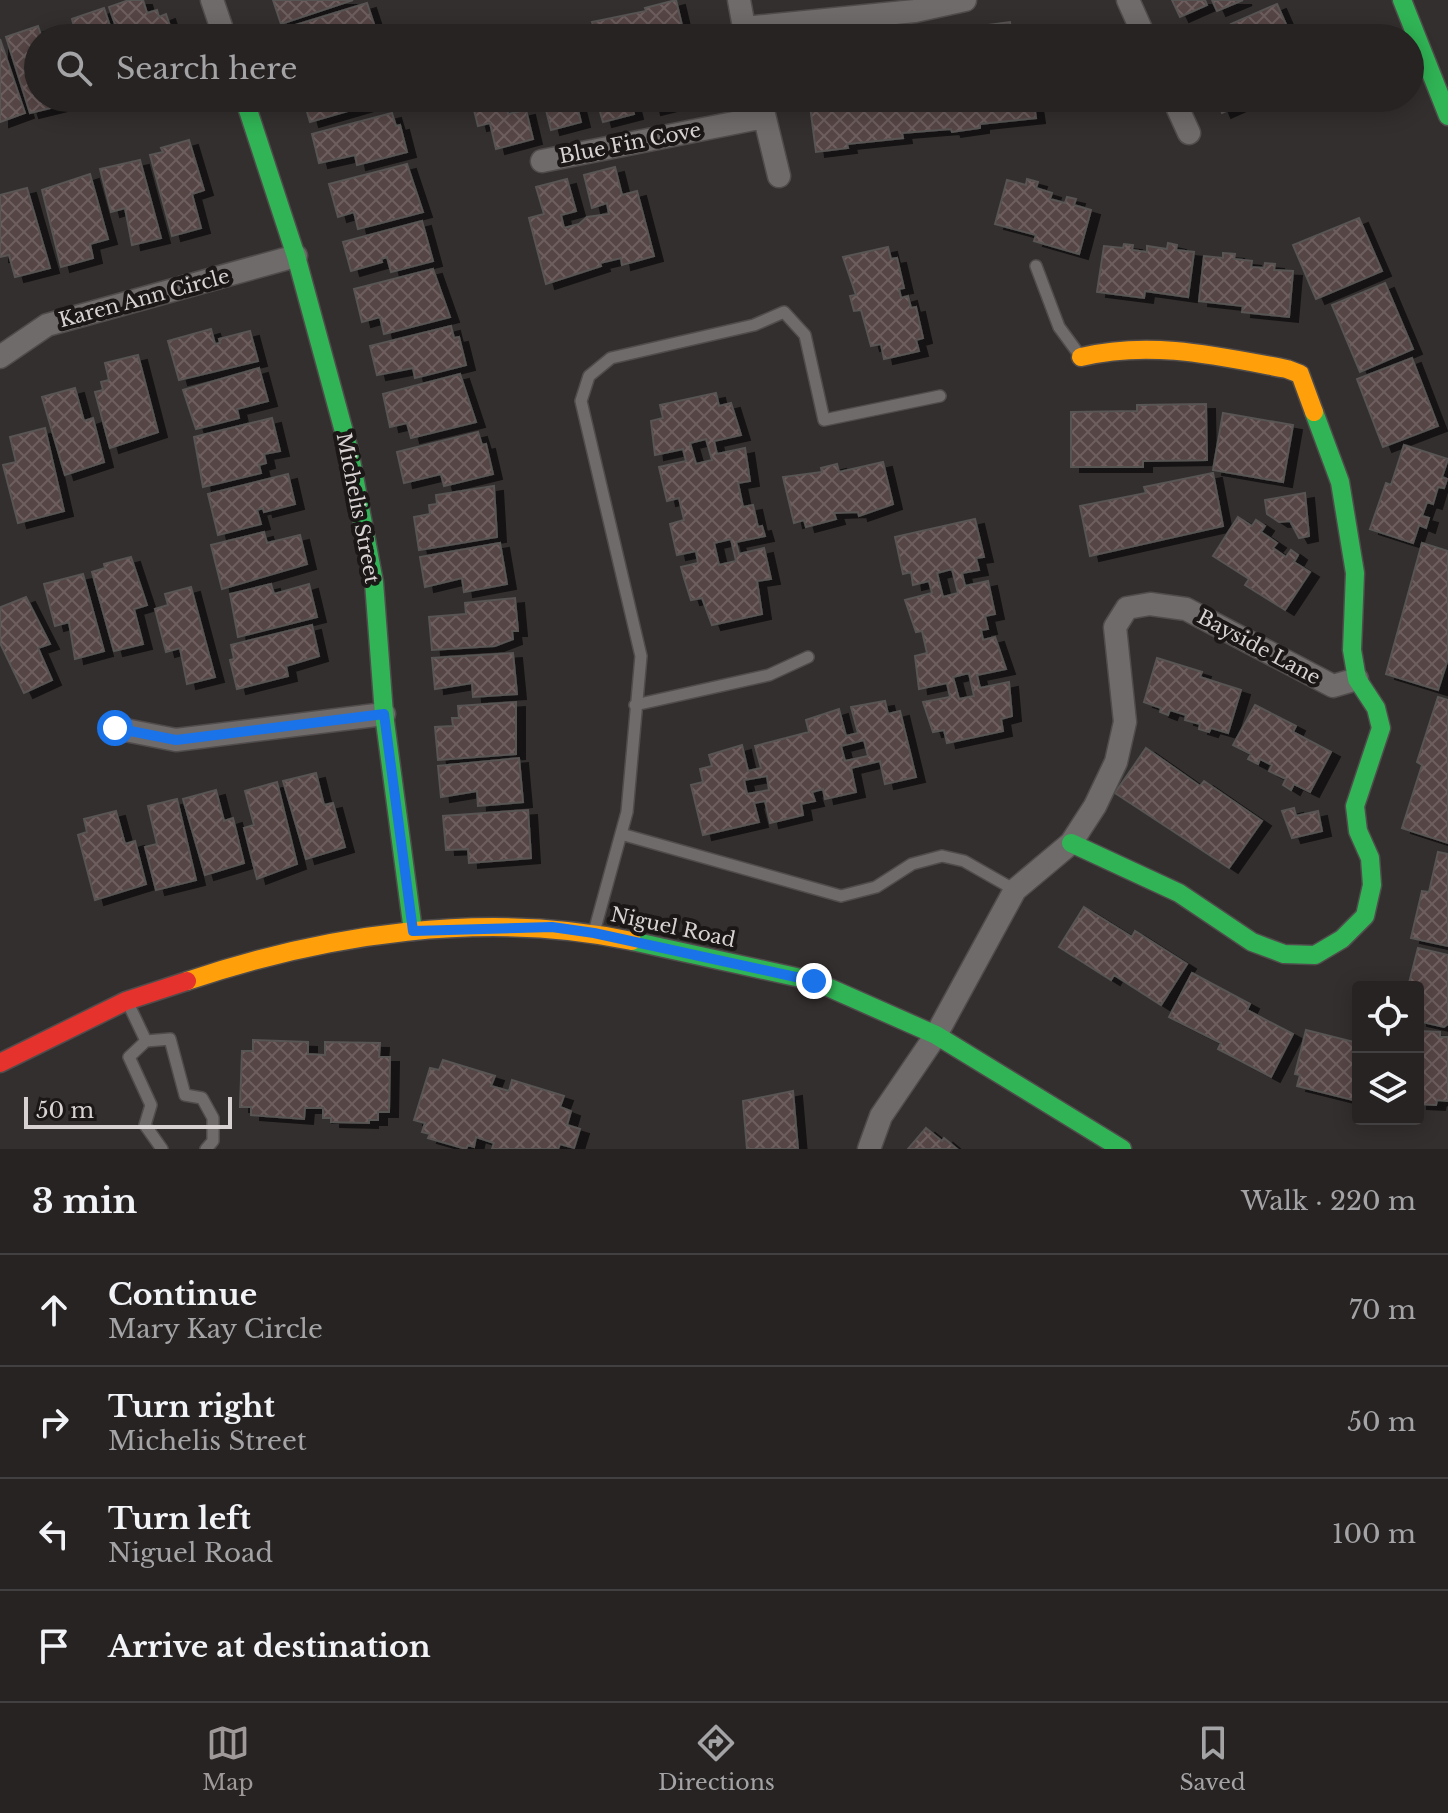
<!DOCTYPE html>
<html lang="en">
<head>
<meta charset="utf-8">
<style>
  body { margin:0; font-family:"Libre Baskerville",serif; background:#2f2b2b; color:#f1f3f6 }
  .controls { position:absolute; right:24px; bottom:24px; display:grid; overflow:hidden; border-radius:8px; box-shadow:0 4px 20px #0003 }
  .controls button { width:72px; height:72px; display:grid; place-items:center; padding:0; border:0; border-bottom:2px solid #434041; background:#272323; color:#f1f3f6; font:40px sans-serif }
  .scale { position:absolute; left:24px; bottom:20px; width:208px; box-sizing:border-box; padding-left:8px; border:4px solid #d8d2d2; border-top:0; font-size:22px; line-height:28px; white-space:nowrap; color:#d8d2d2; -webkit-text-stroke:6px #1b1717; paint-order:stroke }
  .stop { position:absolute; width:24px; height:24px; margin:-18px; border:6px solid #1a73e8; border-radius:50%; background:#fff }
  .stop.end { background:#1a73e8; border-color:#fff; box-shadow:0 2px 8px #0008 }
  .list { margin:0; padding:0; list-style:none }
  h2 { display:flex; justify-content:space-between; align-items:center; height:104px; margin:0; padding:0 32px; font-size:34px }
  h2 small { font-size:26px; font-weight:400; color:#a4a4a6 }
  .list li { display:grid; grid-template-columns:52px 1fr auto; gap:24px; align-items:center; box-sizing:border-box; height:112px; padding:0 32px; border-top:2px solid #434041 }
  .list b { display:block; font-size:30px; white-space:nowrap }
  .list p { margin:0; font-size:26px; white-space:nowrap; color:#a4a4a6 }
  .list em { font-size:26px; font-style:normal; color:#a4a4a6 }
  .icon { flex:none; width:44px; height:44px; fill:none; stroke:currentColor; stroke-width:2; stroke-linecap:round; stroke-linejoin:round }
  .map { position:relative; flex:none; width:1448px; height:1149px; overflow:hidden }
  .search { position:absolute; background:#272323; box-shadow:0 4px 20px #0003; left:24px; right:24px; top:24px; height:88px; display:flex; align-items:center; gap:20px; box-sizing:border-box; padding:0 28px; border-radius:44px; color:#a4a4a6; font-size:30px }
  .sheet { height:552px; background:#272323 }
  nav { display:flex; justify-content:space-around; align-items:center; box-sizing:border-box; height:112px; border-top:2px solid #434041; background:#272323; font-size:22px; color:#a4a4a6 }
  nav a { display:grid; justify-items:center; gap:4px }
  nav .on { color:#9f9999 }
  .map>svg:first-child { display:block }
  .building { fill:url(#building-cross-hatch); stroke:#595454; stroke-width:2; fill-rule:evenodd; filter:url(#shadow) }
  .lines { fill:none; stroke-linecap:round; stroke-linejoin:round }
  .lane-casing { stroke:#514c4c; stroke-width:14 }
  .street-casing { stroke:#514c4c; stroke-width:25 }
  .fast-casing { stroke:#514c4c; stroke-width:21 }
  .slow-casing { stroke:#514c4c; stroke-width:21 }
  .jam-casing { stroke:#514c4c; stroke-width:21 }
  .lane { stroke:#706b6b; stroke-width:11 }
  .street { stroke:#706b6b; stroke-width:22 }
  .fast { stroke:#30b455; stroke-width:18 }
  .slow { stroke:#ff9f0a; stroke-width:18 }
  .jam { stroke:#e5322d; stroke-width:18 }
  .route { stroke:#1a73e8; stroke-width:10 }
  .labels { text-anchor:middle; stroke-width:8; stroke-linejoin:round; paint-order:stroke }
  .street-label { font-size:20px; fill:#d8d2d2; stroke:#1b1717 }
</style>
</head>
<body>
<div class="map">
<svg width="1448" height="1149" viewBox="0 0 1448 1149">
  <defs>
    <pattern id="building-cross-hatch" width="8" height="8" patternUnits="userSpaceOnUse" patternTransform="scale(2)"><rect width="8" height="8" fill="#574444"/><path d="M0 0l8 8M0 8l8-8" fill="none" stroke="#6e5e5e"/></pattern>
    <filter id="shadow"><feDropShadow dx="9" dy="5" stdDeviation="0" flood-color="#0009"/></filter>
  </defs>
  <rect width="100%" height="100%" fill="#342f2f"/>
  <path class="building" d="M129 0H143L147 13 157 10 159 17 166 14 174 38H120L109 7Z
    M273 0H353L281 24Z
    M676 0 685 38H525L594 28 592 22 646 11 645 8Z
    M1172 0H1205L1207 5 1180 17Z
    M1212 0H1243L1217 11Z
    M367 3 375 27 372 29 375 38H291L289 27Z
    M1277 4 1292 38H1237L1231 24Z
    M104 8 114 38H77L72 19Z
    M1010 22 1012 38H974L972 27Z
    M38 26 42 38H38V98H78L79 101 30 113 6 37Z
    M0 39 25 113 0 122Z
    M303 98H388L389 99 310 122Z
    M471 98H522L506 104 508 114 526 110 533 139 496 149 490 123 478 126Z
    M543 98H575L581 122 551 130Z
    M596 98H630L634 114 603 122Z
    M649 98H688L689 101 652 110Z
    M809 98H1033L1036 118 980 124V128L952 132 951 129 902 133 903 138 847 144 848 148 816 152Z
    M1216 98H1255L1222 113Z
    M392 113 396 126 400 125 407 152 357 165 355 155 319 163 312 134Z
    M189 140 204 190 192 194 201 228 172 236 150 155 163 152 161 148Z
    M140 160 161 238 132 245 125 208 111 212 100 169Z
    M407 164 423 212 358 229 354 212 338 217 329 184Z
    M615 167 622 195 637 191 654 256 622 265 621 258 600 263 601 266 546 284 529 218 544 214 536 187 567 179 576 211 561 215 564 228 579 224 587 217 609 214 607 203 592 208 584 175Z
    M90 174 108 239 90 244 93 258 61 267 42 190Z
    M1027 179 1038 182 1036 188 1052 193 1050 199 1065 203 1067 197 1076 199 1074 205 1091 210 1079 254 1034 241 1036 235 995 224 1007 180 1026 185Z
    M27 188 50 268 15 277 9 255 0 257V195Z
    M1359 218 1382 271 1316 299 1293 245Z
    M422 221 433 261 391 272 387 257 381 259 382 262 351 271 343 242Z
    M1168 243 1177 245 1176 250 1194 252 1188 297 1145 291 1144 298 1097 292 1104 246 1123 248 1124 244 1133 245 1132 250 1147 252V246L1167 249Z
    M888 247 891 259 897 258 904 288 899 289 901 298 908 296 911 308 916 307 923 338 916 340 919 351 884 359 881 344 871 346 861 310 854 311 850 296 856 295 843 257Z
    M1223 253 1235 254 1234 259 1252 261 1251 267 1264 268 1265 263 1275 264 1274 270 1293 271 1289 317 1242 312 1243 306 1199 301 1204 256 1223 258Z
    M433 269 450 317 384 334 380 317 362 322 354 289Z
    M1385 283 1413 349 1360 372 1332 305Z
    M451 326 454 338 459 337 466 365 415 378 413 368 377 375 370 346Z
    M211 329 215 344 220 343 219 339 250 331 258 361 179 380 168 341Z
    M138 355 158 432 110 448 95 392 103 390 101 382 109 380 105 363Z
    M1412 358 1438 426 1383 447 1357 379Z
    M259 368 268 401 237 409 239 418 196 429 183 390Z
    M460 374 476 422 411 438 407 423 390 427 383 394Z
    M75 388 84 421 93 418 104 462 65 475 42 397Z
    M716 393 719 406 731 403 741 435 714 441 717 454 745 448 750 481 738 483 743 507 753 505 758 527 762 526 765 536 736 542 739 554 764 548 771 579 757 581 762 614 712 625 702 598 691 600 684 578 681 567 698 563 696 551 677 555 670 524 684 520 679 498 667 501 659 467 686 461 683 449 655 455 651 421 663 418 660 405ZM706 439 712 460 696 464 690 443ZM731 539 736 561 719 565 714 543Z
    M1206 404 1207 460 1143 461V467H1071V412L1137 411V405Z
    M1223 413 1293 425 1283 482 1213 470Z
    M272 418 280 451 264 454 266 463 259 465 261 473 203 487 194 437Z
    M45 428 64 511 18 523 3 465 16 462 10 437Z
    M478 432 482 445 486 444 493 474 444 486 441 474 404 483 397 452Z
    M1404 445 1448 459 1442 477 1447 479 1444 488 1438 487 1433 504 1427 502 1422 516 1429 518 1426 528 1419 525 1413 543 1370 529 1386 483 1391 485Z
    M883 462 893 504 859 516 858 512 834 513 836 519 806 527 804 520 794 523 783 477 822 472 821 468 837 464 839 472Z
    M1213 473 1223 526 1090 556 1080 506 1146 493 1144 487Z
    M288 474 295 504 264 512 263 508 257 510 261 524 218 535 208 494Z
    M494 486 497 537 419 550 414 517 430 514 429 505 437 504 436 495Z
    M1305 493 1309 536 1299 538 1290 521 1279 522 1267 514 1265 500Z
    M1238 517 1252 526 1256 520 1265 526 1261 532 1277 543 1273 548 1286 557 1291 550 1298 555 1294 562 1310 572 1285 610 1245 585 1249 579 1213 556Z
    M975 519 984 557 976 558 979 570 962 573 965 586 988 581 995 614 985 616 988 629 981 630 983 640 995 637 1006 669 977 675 980 688 1009 682 1012 716 1001 719 1003 731 947 743 944 730 933 732 923 702 950 697 947 683 919 689 915 656 927 653 922 631 916 632 905 600 932 593 929 581 913 585 911 572 903 574 895 537ZM952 569 958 593 943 597 937 573ZM969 673 974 696 959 699 953 677Z
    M264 532 267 543 300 535 307 564 222 589 211 545Z
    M500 543 507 584 464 592 462 578 425 587 420 557Z
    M1422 543 1448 551V659L1438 690 1386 674Z
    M131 557 147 605 134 609 143 644 114 651 92 572 105 568 104 564Z
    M83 574 104 651 75 659 69 622 55 626 44 584Z
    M271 584 274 594 309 584 317 617 238 637 230 594Z
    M191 587 215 677 187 684 180 648 166 652 155 609 168 605 165 594Z
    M26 597 50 644 38 648 52 680 24 693 0 643V613L1 607Z
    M515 598 518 631H512L513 639 495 646 432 650 429 617 466 614 465 603Z
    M312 625 319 656 286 666 288 676 237 689 230 660 234 659 231 645Z
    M513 653 517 694 473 697 472 683 435 689 432 658Z
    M1157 658 1202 672 1200 677 1241 690 1228 733 1211 728 1209 732 1199 729 1200 724 1185 720 1186 715 1170 710 1168 715 1160 712 1161 708 1144 702Z
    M1438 697 1448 700V843L1402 828 1422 765 1417 762Z
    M885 701 888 714 900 711 916 777 885 784 880 761 851 768 856 792 825 799 823 789 812 792 815 801 801 804 803 815 770 823 765 801 754 803 759 822 703 835 691 785 703 782 700 769 712 766 709 755 742 745 748 771 761 768 755 746 809 732 806 720 839 709 846 736 858 733 851 707ZM864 740 868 756 845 761 841 746ZM767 776 769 790 747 794 744 780Z
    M516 702V754L438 760 435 727 453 726 452 718H459L458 706Z
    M1255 705 1296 726 1293 732 1331 752 1310 792 1294 784 1291 790 1283 785 1286 779 1269 771 1272 765 1260 759 1258 764 1248 759 1251 754 1233 745Z
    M1146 748 1200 786 1204 781 1262 821 1229 868 1115 793Z
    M519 758 523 802 478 806 477 791 441 797 438 766Z
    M316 773 324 805 333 803 345 847 306 859 283 781Z
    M277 782 297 864 257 879 244 828 254 825 245 791Z
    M216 790 224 821 233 818 244 863 205 875 183 799Z
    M177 799 196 880 156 890 145 847 157 844 148 806Z
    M1294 808 1296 816 1318 811 1322 831 1292 838 1282 811Z
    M528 810 531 858 469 863 468 849 446 850 443 816Z
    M116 811 125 844 135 841 146 884 95 900 78 835 87 832 84 819Z
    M1438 852 1448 854V946L1411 938 1422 891 1429 892Z
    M1084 907 1132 937 1135 931 1187 964 1161 1005 1114 975 1111 980 1059 947Z
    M1418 948 1448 955V1024L1444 1027 1418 1021V987H1408Z
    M1192 973 1250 1004 1247 1010 1293 1034 1271 1077 1218 1049 1221 1043 1169 1017Z
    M1306 1030 1358 1043 1357 1101 1297 1086 1300 1075 1295 1074Z
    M1418 1031 1440 1032V1037H1448V1101L1437 1100 1436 1105 1418 1104Z
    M253 1040 308 1042V1054L325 1055V1042L380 1043 379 1057H390L389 1112H378V1120H369V1123L331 1122V1118H323V1108H305L304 1119 251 1115V1107H240L242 1051H253Z
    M443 1060 495 1076 491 1086 509 1091 512 1080 564 1096 560 1107 571 1111 567 1125 580 1129 574 1148 560 1144 558 1149H492L494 1143 476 1137 474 1147 468 1145 466 1149 428 1138 430 1134 422 1132 425 1123 414 1120 430 1068 439 1070Z
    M793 1091 798 1149H747L743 1101Z
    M926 1128 942 1141 944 1138 957 1149H908Z"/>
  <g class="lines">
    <defs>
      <path id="lane" d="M1036 266 1059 327 1081 357
        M635 705 769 675 808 657
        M621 834 841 896 876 887 912 864 942 856 964 861 1015 890
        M594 932 627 812 641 656 581 401 589 376 611 358 754 325 784 312 805 335 824 420 940 396
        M127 1001 146 1041
        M162 1149 145 1125 151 1105 129 1057 146 1041 170 1039 185 1095 202 1098 213 1118V1141L206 1149"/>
      <path id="street" d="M212 0 225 38
        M739 0 746 38
        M1128 0 1145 38
        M744 28 915 11 965 0
        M760 98 779 176
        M1173 98 1189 133
        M542 161 764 117
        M0 357 47 325 296 256
        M115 728 176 740 384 714
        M869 1149 881 1116 936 1035 1015 890 1071 843 1095 806 1116 762 1125 722 1115 627 1127 608 1150 604 1186 609 1333 686 1357 679"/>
      <path id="fast" d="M1402 0 1448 116
        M244 98 296 256 349 450 374 582 384 714 413 931
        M1071 843 1179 893 1252 942 1284 954 1315 955 1342 939 1365 916 1372 885 1370 858 1358 831 1355 806 1381 728 1376 708 1357 679 1352 650 1355 573 1340 482 1314 412
        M632 941 814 981 936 1035 1122 1149"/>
      <path id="slow" d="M1081 357C1151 340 1218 356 1287 369L1300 374 1314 412
        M187 981C326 934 486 910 632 941"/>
      <path id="jam" d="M0 1063 126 1001 187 981"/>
    </defs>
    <use href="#lane" class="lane-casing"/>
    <use href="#street" class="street-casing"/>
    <use href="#fast" class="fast-casing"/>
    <use href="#slow" class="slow-casing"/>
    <use href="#jam" class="jam-casing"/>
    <use href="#lane" class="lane"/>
    <use href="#street" class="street"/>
    <use href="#fast" class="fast"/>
    <use href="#slow" class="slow"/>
    <use href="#jam" class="jam"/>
  </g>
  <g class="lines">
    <path class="route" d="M115 728 176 740 384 714 413 931 552 927 594 933 814 981"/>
  </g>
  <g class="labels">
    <g class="street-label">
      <text transform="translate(630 143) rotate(-11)" y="7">Blue Fin Cove</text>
      <text transform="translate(144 298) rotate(-15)" y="7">Karen Ann Circle</text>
      <text transform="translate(358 508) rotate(79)" y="7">Michelis Street</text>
      <text transform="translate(1259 647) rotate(28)" y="7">Bayside Lane</text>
      <text transform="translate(673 927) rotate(12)" y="7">Niguel Road</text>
    </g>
  </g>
</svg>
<div class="controls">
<button><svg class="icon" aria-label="locate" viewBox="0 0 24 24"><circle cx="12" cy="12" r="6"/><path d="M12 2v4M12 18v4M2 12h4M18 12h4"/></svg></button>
<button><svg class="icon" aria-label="layers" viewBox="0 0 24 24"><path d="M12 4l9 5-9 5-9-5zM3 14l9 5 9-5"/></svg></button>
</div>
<div class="scale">50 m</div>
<div class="stop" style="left:115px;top:728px"></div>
<div class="stop end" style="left:814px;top:981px"></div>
<div class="search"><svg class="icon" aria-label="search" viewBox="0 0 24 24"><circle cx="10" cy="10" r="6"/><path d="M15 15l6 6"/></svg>Search here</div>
</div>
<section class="sheet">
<h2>3 min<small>Walk · 220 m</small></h2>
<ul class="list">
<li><svg class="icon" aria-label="ahead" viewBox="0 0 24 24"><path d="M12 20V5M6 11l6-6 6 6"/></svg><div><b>Continue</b><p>Mary Kay Circle</p></div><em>70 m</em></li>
<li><svg class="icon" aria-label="right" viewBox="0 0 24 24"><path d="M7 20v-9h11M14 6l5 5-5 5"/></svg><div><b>Turn right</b><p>Michelis Street</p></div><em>50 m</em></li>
<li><svg class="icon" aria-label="left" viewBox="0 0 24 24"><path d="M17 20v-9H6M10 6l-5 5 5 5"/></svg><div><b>Turn left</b><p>Niguel Road</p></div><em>100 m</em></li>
<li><svg class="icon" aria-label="arrive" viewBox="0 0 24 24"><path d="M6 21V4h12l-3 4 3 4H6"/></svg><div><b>Arrive at destination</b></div></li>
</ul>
</section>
<nav>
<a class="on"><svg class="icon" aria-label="map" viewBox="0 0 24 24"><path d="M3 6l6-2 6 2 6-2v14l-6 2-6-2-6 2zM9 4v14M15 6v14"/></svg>Map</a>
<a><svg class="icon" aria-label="directions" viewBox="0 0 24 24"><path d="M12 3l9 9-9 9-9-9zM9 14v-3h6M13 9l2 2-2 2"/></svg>Directions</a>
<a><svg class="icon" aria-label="saved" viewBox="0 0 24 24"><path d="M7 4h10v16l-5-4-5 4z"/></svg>Saved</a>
</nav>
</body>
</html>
